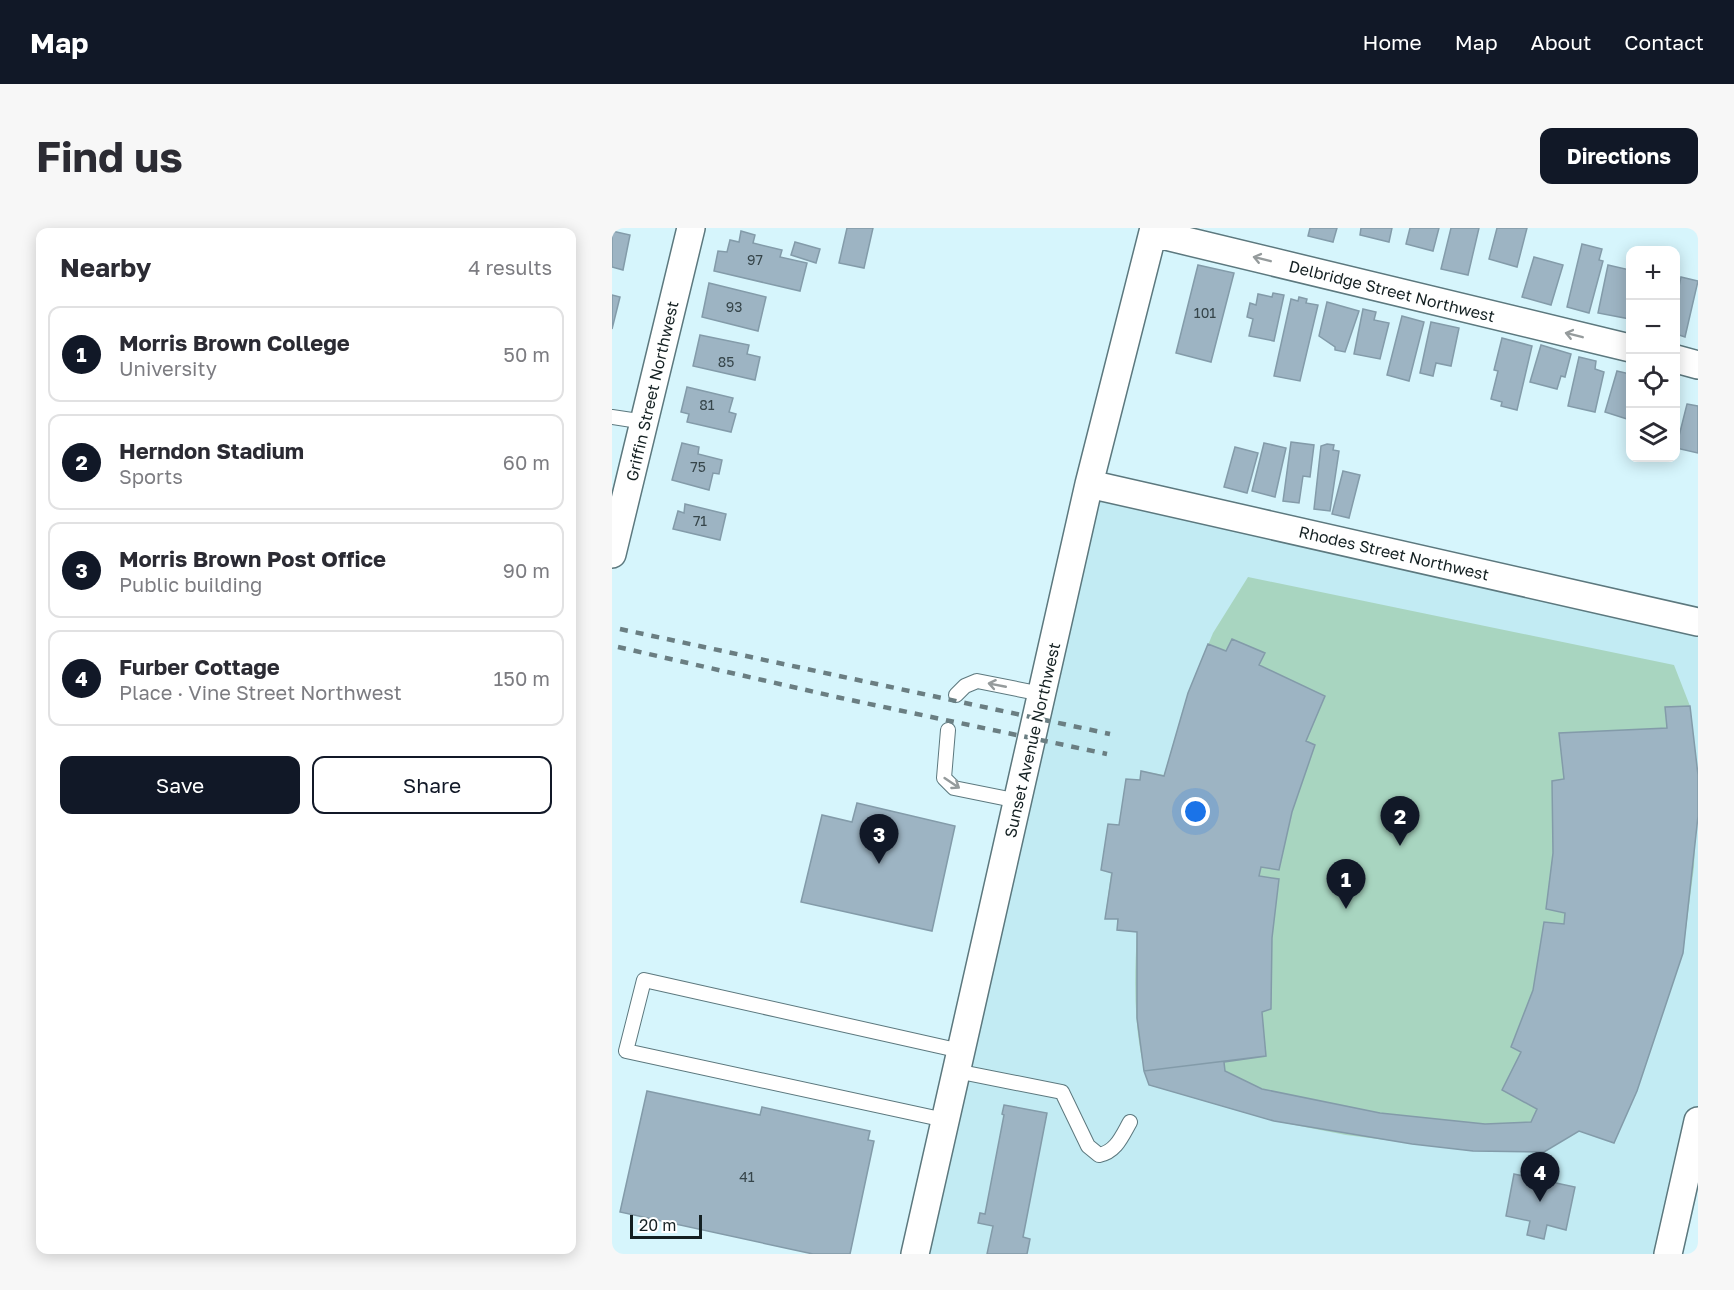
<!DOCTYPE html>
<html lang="en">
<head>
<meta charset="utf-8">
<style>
  body { margin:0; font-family:"Golos Text",sans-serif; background:#f7f7f7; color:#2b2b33 }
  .controls { position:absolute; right:18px; top:18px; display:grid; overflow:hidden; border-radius:12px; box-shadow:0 3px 15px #0003 }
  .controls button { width:54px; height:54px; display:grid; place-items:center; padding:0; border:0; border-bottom:2px solid #e1e1e2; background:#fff; color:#2b2b33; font:30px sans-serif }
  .scale { position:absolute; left:18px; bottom:15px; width:72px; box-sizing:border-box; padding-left:6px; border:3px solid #142022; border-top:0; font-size:16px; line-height:21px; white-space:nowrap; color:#142022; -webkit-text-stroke:4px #fff; paint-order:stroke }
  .you { position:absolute; left:584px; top:584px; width:21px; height:21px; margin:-15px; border:4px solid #fff; border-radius:50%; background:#1a73e8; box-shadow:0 0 0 9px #1a73e833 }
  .badge { display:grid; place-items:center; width:39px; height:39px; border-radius:50%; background:#111827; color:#fff; font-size:20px; font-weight:700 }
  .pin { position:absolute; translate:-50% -50px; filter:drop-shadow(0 2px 3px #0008) }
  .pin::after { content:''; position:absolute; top:32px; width:21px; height:18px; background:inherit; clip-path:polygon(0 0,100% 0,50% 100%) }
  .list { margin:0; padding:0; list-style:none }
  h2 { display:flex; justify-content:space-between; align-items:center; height:78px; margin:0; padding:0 24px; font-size:26px }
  h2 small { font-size:20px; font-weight:400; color:#7c7c81 }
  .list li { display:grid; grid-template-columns:39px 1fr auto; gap:18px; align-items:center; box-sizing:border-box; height:96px; margin:0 12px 12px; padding:0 12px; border:2px solid #e1e1e2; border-radius:12px }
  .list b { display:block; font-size:22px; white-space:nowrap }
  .list p { margin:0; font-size:20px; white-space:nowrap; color:#7c7c81 }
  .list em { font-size:20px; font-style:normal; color:#7c7c81 }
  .actions { display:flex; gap:12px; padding:18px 24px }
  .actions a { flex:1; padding:14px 0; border:2px solid #111827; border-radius:12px; text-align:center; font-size:21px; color:#111827 }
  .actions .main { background:#111827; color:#fff }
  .icon { flex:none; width:33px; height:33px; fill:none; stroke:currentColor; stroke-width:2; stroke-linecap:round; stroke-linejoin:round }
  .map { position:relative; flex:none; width:1086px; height:1026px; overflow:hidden; border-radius:12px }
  header { display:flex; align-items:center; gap:36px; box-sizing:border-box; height:84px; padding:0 30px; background:#111827; color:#fff }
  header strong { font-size:28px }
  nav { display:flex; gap:33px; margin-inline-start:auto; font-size:21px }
  .intro { display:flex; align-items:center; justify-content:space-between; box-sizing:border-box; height:144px; padding:0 36px }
  h1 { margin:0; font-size:42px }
  .button { padding:15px 27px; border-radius:12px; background:#111827; color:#fff; font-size:21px; font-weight:700 }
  main { display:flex; gap:36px; padding:0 36px }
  aside { flex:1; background:#fff; border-radius:12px; box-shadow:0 3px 15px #0003 }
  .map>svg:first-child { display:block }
  .built { fill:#c2ebf3 }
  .green { fill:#a8d5c0 }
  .building { fill:#9db4c3; stroke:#839ba9; stroke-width:1.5 }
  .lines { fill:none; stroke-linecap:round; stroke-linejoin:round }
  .service-casing { stroke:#5c787e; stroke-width:16 }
  .minor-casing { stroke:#5c787e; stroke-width:30 }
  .service { stroke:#fff; stroke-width:14 }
  .minor { stroke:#fff; stroke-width:27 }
  .rail { stroke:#6a7e82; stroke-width:4.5; stroke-dasharray:8 8; stroke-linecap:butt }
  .oneway { stroke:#959b9c }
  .labels { text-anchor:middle; stroke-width:5; stroke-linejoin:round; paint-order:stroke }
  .number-label { font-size:14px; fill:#36454a }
  .street-label { font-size:16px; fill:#142022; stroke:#fff }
</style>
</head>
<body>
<header>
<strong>Map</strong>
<nav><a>Home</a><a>Map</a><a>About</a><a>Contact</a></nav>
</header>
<div class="intro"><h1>Find us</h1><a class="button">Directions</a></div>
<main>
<aside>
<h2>Nearby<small>4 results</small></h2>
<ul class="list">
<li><span class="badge">1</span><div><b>Morris Brown College</b><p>University</p></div><em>50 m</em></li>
<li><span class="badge">2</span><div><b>Herndon Stadium</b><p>Sports</p></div><em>60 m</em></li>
<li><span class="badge">3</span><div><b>Morris Brown Post Office</b><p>Public building</p></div><em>90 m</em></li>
<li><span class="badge">4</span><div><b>Furber Cottage</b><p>Place · Vine Street Northwest</p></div><em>150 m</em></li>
</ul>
<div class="actions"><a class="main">Save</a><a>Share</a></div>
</aside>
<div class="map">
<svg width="1086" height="1026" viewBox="0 0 1086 1026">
  <rect width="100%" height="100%" fill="#d6f5fc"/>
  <path class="built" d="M477 256 1086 394V893L1056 1026H303Z"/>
  <path class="green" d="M636 349 1062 437 1078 478 1086 547 1082 639 1071 724 1025 863 932 924 861 923 734 907 662 893 537 857C521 809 522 754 525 704L505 702V691H493L499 645 489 642 496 596 507 597 514 551 528 552 529 543 552 547 576 465 601 405Z"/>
  <path class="building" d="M235 0H261L252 40 227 35Z
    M698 0H725L721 14 696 8Z
    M749 0H780L777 14 748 7Z
    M798 0H827L821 23 794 16Z
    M839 0H867L856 47 829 41Z
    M885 0H915L905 39 877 31Z
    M0 3 18 7 11 42 0 39Z
    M129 3 143 7 141 15 170 22 168 29 195 35 188 63 102 43 106 23 115 24 118 12 127 14Z
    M183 14 208 21 204 35 179 27Z
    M970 16 990 21 987 32 991 33 977 85 955 79Z
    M922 29 951 37 939 77 910 69Z
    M586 37 622 45 599 134 564 125Z
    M996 37 1018 42V91L986 85Z
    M1069 49 1086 53 1073 109 1064 106V72Z
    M97 55 154 69 146 103 90 89Z
    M661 65 672 67 662 113 637 108 641 91 635 89 638 75 644 77 646 66 660 69Z
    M0 67 8 69 0 101Z
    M687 69 695 71 694 75 706 77 688 153 662 148 679 71 686 73Z
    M715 74 747 83 733 124 723 122V119L707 108Z
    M751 81 764 84 762 92 777 95 768 131 742 126Z
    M790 88 812 94 797 153 775 147Z
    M819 94 847 100 839 138 824 135 821 148 808 145Z
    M88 107 137 117 135 126 148 129 143 152 81 138Z
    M890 110 920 118 905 182 889 178 890 174 879 171 886 143 882 142Z
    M929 117 959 126 953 149 949 148 945 161 918 154Z
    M967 129 984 133 983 141 992 144 983 184 956 178Z
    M1005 143 1018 146V192L993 184Z
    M75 159 121 170 117 184 124 186 119 204 75 194 77 186 69 184Z
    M1075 176 1086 178V225L1064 220Z
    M679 214 702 217 698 249 691 248 687 275 671 273Z
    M70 215 87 219 86 226 110 232 107 246 101 245 97 262 60 252Z
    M652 215 674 220 663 269 640 263Z
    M715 216 722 217 721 222 727 223 718 283 702 281 709 218Z
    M623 219 646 225 635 265 612 259Z
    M731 243 748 247 737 290 720 286Z
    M73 276 114 286 108 312 61 301 66 283 72 285Z
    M620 411 653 425 647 437 713 468 694 513 703 517 680 584 667 642 649 639 647 648 667 651 660 710 659 781 650 784 654 828 532 843 525 790V704L505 702 506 691H493L500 645 489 642 496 596 507 597 514 551 528 552 529 543 552 548 576 465 596 416 614 423Z
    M620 411 653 425 647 437 713 468 694 513 703 517 680 584 667 642 649 639 647 648 667 651 660 710 659 781 650 784 654 828 612 834 613 843 650 861 768 885 873 896 919 894 925 881 890 862 909 824 899 819 921 762 932 694 952 696 953 685 934 681 941 625 940 553 952 551 947 505 1055 500 1053 479 1078 478 1086 547V588L1071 725 1025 863 1002 915 967 903 932 924 861 923 800 916 662 893 537 857 532 843 525 790V704L505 702 506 691H493L500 645 489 642 496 596 507 597 514 551 528 552 529 543 552 548 576 465 596 416 614 423Z
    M245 575 343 598 320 703 189 674 210 587 240 594Z
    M35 863 148 887 150 879 258 903 256 912 262 913 238 1026H201L8 984Z
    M392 877 435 885 411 1009 418 1011 415 1026H375L381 998 366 995 368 985 373 986 392 887 390 886Z
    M902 946 963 959 954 1002 935 997 932 1011 915 1007 918 993 894 988Z"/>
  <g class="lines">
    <defs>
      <path id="service" d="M0 189 33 194
        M344 467 353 458 365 453 430 466
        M336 502 332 550 342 560 406 573
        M344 843 450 864 476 918 487 927C504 924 510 908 518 894
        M333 892 14 823 32 752 349 823"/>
      <path id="minor" d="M541 5 1018 120
        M1064 131 1086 137
        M477 256 1086 394
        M0 326 79 0
        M303 1026 477 256 542 0
        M1056 1026 1086 893"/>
    </defs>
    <use href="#service" class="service-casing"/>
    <use href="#minor" class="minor-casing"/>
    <use href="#service" class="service"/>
    <use href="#minor" class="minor"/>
    <path class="rail" d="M8 401 498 506
      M6 419 229 470 495 526"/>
  </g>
  <defs><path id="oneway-shaft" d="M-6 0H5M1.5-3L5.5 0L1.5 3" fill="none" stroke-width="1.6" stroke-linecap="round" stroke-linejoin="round" transform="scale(1.5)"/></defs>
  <g class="oneway">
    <use href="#oneway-shaft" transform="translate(650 31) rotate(-166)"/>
    <use href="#oneway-shaft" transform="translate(962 107) rotate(-166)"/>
    <use href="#oneway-shaft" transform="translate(385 457) rotate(-169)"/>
    <use href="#oneway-shaft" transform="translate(340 555) rotate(34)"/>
  </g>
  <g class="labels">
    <g class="number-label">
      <text x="143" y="37">97</text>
      <text x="122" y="84">93</text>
      <text x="593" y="90">101</text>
      <text x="114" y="139">85</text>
      <text x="95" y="182">81</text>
      <text x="86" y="244">75</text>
      <text x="88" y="298">71</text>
      <text x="135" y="954">41</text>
    </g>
    <g class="street-label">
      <text transform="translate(780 63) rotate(14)" y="6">Delbridge Street Northwest</text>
      <text transform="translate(40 163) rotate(-77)" y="6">Griffin Street Northwest</text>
      <text transform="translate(782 325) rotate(13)" y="6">Rhodes Street Northwest</text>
      <text transform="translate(420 512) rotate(-77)" y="6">Sunset Avenue Northwest</text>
    </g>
  </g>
</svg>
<div class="controls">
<button>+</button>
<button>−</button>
<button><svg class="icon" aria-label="locate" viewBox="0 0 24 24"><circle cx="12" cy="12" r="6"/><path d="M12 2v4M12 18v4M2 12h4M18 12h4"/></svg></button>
<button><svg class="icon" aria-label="layers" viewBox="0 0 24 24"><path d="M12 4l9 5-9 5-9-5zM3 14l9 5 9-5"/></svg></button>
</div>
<div class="scale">20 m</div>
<div class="you"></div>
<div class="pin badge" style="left:734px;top:681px">1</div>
<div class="pin badge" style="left:788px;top:618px">2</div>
<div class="pin badge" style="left:267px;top:636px">3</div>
<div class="pin badge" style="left:928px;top:974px">4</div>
</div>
</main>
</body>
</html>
